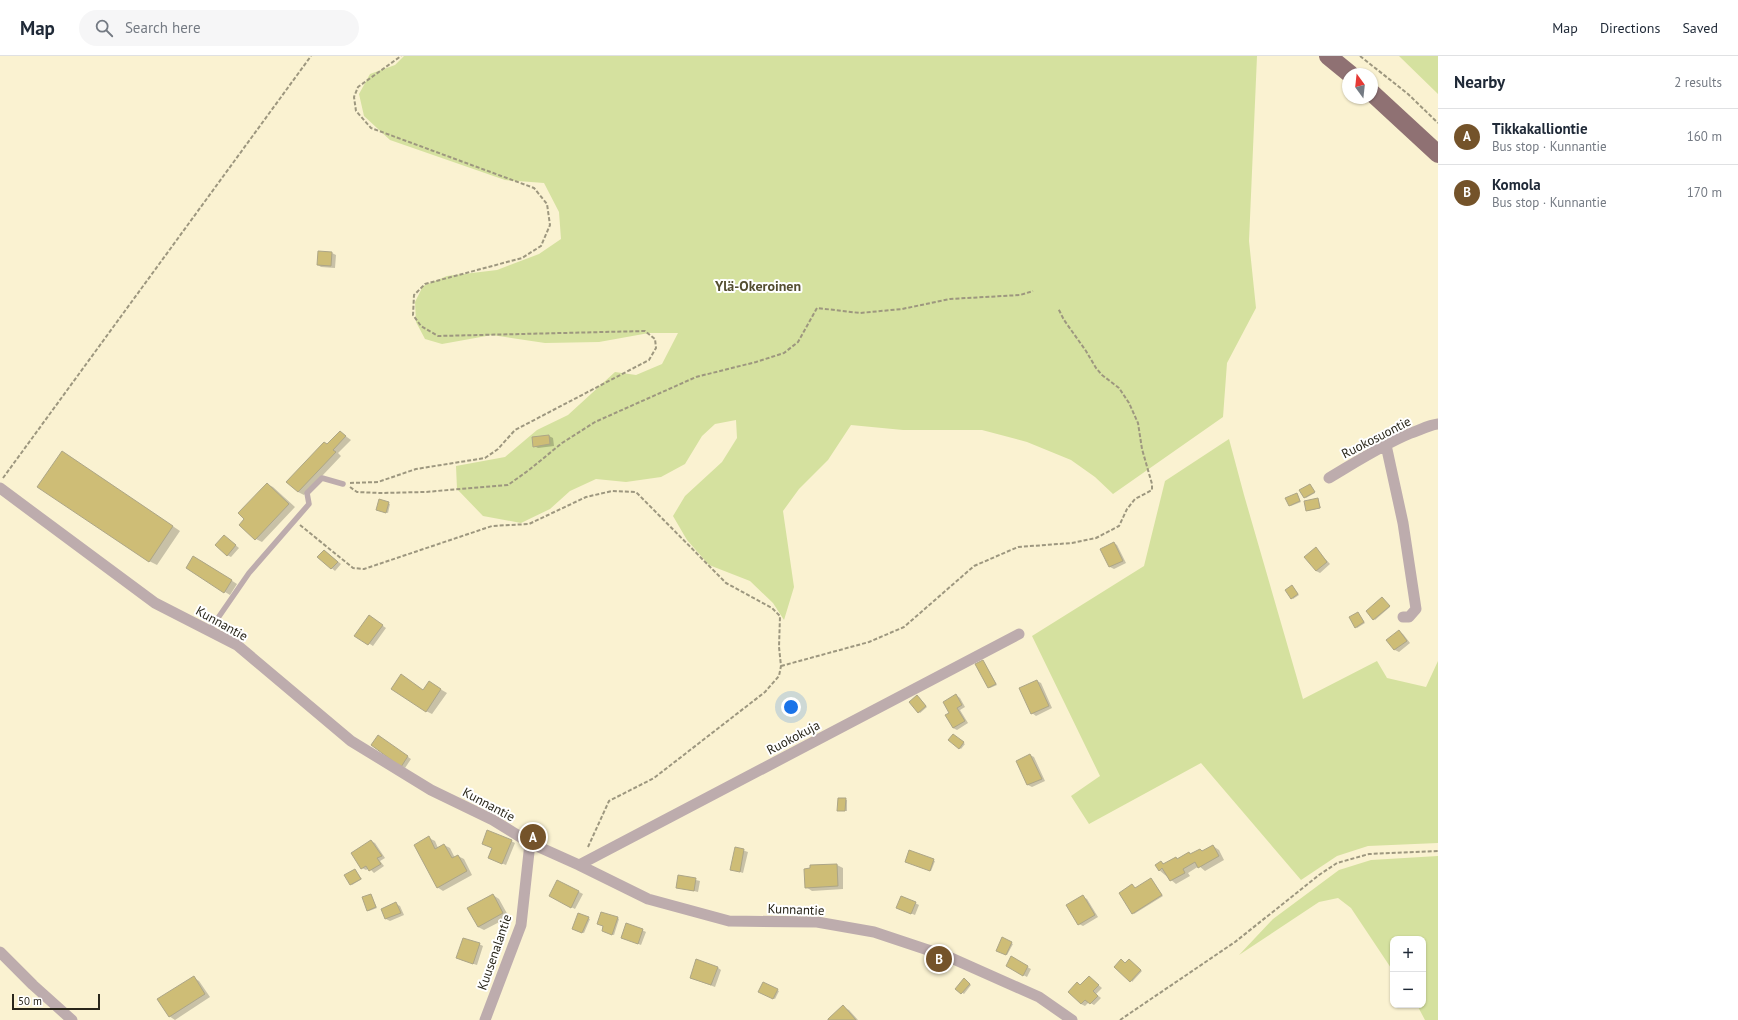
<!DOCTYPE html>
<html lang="en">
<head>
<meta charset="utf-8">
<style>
  body { margin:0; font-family:"PT Sans",sans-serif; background:#f6f6f7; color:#1f2937 }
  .controls { position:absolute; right:12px; bottom:12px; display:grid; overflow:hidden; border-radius:8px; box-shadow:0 1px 3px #0004 }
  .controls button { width:36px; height:36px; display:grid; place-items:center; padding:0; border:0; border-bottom:1px solid #e0e1e3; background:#fff; color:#1f2937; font:20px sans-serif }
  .compass { position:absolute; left:1342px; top:12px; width:36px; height:36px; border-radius:50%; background:#fff; box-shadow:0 1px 3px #0004; rotate:345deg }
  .scale { position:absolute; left:12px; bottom:10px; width:88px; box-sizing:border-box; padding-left:4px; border:2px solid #29261a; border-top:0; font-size:11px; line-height:14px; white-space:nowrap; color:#29261a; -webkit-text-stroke:3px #fff; paint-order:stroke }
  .you { position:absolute; left:791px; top:651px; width:14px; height:14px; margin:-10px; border:3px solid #fff; border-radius:50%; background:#1a73e8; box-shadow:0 0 0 6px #1a73e833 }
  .badge { display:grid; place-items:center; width:26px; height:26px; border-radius:50%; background:#74532a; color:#fff; font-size:13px; font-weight:700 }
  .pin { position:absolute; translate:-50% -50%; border:2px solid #fff; box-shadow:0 1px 4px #0006 }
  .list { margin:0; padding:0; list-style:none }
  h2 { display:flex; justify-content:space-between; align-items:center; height:52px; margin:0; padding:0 16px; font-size:17px }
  h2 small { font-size:13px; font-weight:400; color:#747a83 }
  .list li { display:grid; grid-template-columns:26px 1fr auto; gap:12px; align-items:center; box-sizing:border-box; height:56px; padding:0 16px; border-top:1px solid #e0e1e3 }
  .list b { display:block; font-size:15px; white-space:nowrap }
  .list p { margin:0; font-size:13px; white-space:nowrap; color:#747a83 }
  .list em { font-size:13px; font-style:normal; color:#747a83 }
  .icon { flex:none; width:22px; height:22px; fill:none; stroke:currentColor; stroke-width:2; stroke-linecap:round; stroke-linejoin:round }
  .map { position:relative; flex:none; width:1438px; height:964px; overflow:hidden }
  header { display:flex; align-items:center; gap:24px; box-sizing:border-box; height:56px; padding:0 20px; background:#fff; border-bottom:1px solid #e0e1e3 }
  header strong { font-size:19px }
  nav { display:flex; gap:22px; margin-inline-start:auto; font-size:14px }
  .search { width:280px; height:36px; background:#f6f6f7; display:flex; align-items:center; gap:10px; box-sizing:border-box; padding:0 14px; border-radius:22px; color:#747a83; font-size:15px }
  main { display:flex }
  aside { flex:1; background:#fff }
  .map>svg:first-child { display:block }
  .green { fill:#d5e19f }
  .shadow { fill:#0003 }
  .building { fill:#cebd76; stroke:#ada687 }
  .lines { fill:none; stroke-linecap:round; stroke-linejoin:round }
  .path { stroke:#9d977f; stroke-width:2; stroke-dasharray:4 2; stroke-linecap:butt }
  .service { stroke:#bdacad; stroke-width:5.5 }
  .minor { stroke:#bdacad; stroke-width:11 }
  .primary { stroke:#8f7173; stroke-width:18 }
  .labels { text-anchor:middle; stroke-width:4; stroke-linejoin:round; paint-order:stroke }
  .street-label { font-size:13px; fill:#29261a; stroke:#fff }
  .neighbourhood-label { font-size:14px; font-weight:bold; fill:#534d30; stroke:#fff }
</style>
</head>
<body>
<header>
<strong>Map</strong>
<div class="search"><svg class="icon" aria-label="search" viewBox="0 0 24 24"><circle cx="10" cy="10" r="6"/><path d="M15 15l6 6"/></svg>Search here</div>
<nav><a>Map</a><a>Directions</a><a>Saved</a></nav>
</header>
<main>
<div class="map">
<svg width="1438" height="964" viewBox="0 0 1438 964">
  <rect width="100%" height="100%" fill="#faf2d1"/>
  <path class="green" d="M404 0H1257L1249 185 1256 252 1227 307 1223 361 1113 438 1095 421 1071 404 1027 386 982 374H903L851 369 828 404 799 433 783 455 794 531 784 564 773 547 750 525 709 509 687 484 673 460 685 440 722 406 737 382 736 364 715 368 702 380 685 408 661 421 626 426 596 423 570 435 550 453 521 467 483 460 457 433 456 410 505 401 537 374 568 359 615 316 636 319 662 308 678 277H649L599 286 545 287 492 279 442 288 425 283 416 266 415 246 423 230 447 220 497 214 539 198 561 183 559 156 544 127 505 124 390 84 364 60 359 38 370 18 395 9Z
    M1399 0H1438V38Z
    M1229 383 1244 439 1303 643 1377 605 1387 622 1426 631 1438 605V787L1368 790 1337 800 1301 824 1201 707 1089 768 1071 740 1100 720 1032 580 1144 510 1165 425Z
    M1438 800V964H1425L1417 949H1423V883H1393V915L1351 852 1338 842 1319 846 1239 899 1273 863 1339 814 1371 804Z"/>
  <path class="shadow" d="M332 197 336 199 335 212 321 211 318 209Z
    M340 376 351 384 338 397 341 400 304 439 298 436 328 389Z
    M549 380 553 382 554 390 538 392 534 390Z
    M70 401 180 475 157 509 149 505Z
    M267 428 273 431 295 451 262 486 256 483 245 463Z
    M1310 429 1315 437 1306 442 1305 441Z
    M1297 438 1301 446 1291 450 1289 449Z
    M1318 443 1321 452 1307 455Z
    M380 444 390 448 388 457 379 454Z
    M228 483 239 492 231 501 227 499Z
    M1114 487 1117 489 1126 507 1114 513 1110 511 1102 493Z
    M1316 493 1330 508 1320 517 1316 515Z
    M325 495 341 508 335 515 319 501Z
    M200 504 237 528 230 539 225 536Z
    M1292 530 1299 539 1293 543 1292 542Z
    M1382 542 1390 551 1375 564 1374 563Z
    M1358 557 1365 567 1357 572 1356 571Z
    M373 563 386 572 373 590 356 579Z
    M1399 575 1403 578 1410 587 1399 596 1395 594 1388 584Z
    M983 605 997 629 990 632H989Z
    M407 623 424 635 435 630 447 637 432 658 426 655Z
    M1037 625 1041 627 1052 652 1036 660 1032 657Z
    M956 639 960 642 965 651 960 654 968 667 957 674 953 672 950 657Z
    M919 641 927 651 920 657 919 656Z
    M953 679 965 688 961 693 949 684Z
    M382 683 411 703 405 712 401 710Z
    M1030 699 1034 701 1045 725 1032 731 1028 729 1017 705Z
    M839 743 847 744V755H840Z
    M429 782 435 785 438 792 444 789 450 792 455 802 458 800 464 803 472 819 443 835 437 831Z
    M371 785 375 787 385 802 380 805 384 810 374 817 369 812 366 814 362 812Z
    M511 785 515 787 506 809 492 803 493 792Z
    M1213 790 1219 794 1224 804 1205 815 1199 810 1188 817 1190 820 1176 828 1159 814 1161 806 1165 808 1176 802 1179 804 1189 797 1191 799 1200 794 1204 796Z
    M736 792 748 796 743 817 731 813Z
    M910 795 935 805 931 815 908 806Z
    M837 809 843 812V833L812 835 806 831Z
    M355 814 362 823 352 829 351 828Z
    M679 820 700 825 698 836 677 831Z
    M1151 823 1163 840 1134 858 1133 857 1135 833Z
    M558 825 583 838 575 853 550 840Z
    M371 839 377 852 369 855 367 854Z
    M493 839 499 843 509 861 484 874 478 871Z
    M1083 841 1087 843 1098 861 1083 870 1079 868 1068 850Z
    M915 847 919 849 915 859 901 853Z
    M396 848 400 850 404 859 390 865 386 863Z
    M588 862 590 863 584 877 575 874Z
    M618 862 619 863 614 879 604 876Z
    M642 874 646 876 641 889 626 883Z
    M1003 883 1013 888 1007 899 997 894Z
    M479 888 483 890 477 909 461 904Z
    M1011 902 1031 913 1027 921 1007 910Z
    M1131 905 1142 915 1132 926 1126 908Z
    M717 911 721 914 715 931 691 922Z
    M1089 921 1102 932 1096 938 1101 942 1094 949 1089 946 1085 950 1081 948 1077 927 1081 929Z
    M194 922 199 925 210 941 175 964 169 960Z
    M966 924 971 929 964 938 957 933Z
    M763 927 779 935 775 943 759 936Z
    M843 951 849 954 858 964H830Z"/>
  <path class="building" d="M318 195 332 196 331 210 317 209Z
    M340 375 346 380 333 394 336 396 298 436 286 426 324 386 327 388Z
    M549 379 550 388 533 391 532 381Z
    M62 395 173 470 149 506 37 431Z
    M267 427 289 448 255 484 239 469 244 463 238 457Z
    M1310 428 1315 436 1304 442 1299 434Z
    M1297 437 1300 445 1289 450 1285 442Z
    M1318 442 1320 452 1306 455 1304 445Z
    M379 443 389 446 386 457 376 454Z
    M224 479 236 489 227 500 215 489Z
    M1114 486 1123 505 1109 511 1100 493Z
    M1316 491 1327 506 1316 515 1304 501Z
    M324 494 338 506 331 513 317 501Z
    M193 500 232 524 224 537 186 512Z
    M1292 529 1298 538 1291 543 1285 534Z
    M1382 541 1390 550 1373 564 1366 555Z
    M1358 556 1364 566 1355 572 1349 561Z
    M369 559 383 569 368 589 354 580Z
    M1399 574 1407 585 1394 594 1386 584Z
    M983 604 996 628 988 632 975 608Z
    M401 618 423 634 429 625 441 633 426 656 391 633Z
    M1037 624 1049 650 1031 658 1019 632Z
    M956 638 962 649 957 652 965 665 953 672 945 659 949 657 943 646Z
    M917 639 926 650 918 657 909 646Z
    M953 678 964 686 959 693 948 684Z
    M378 679 408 700 401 711 371 689Z
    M1030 698 1042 723 1027 729 1016 705Z
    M838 742H846L845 755H837Z
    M487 774 512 784 502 808 488 802 492 792 482 788Z
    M429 780 435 793 444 788 452 802 458 799 467 815 437 832 414 789Z
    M371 784 382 800 377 802 381 808 369 815 366 810 361 813 351 797Z
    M1213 789 1219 800 1198 812 1195 806 1183 813 1185 817 1170 825 1162 812 1159 815 1155 809 1161 805 1163 808 1176 801 1177 803 1189 796 1190 798 1200 793 1202 795Z
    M735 791 744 793 740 816 730 814Z
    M909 794 934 803 930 815 905 806Z
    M837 808 838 830 805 832 804 813 810 812V809Z
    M355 813 361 823 350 829 344 819Z
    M678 819 696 822 694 835 676 832Z
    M1151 822 1162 839 1132 858 1119 837 1132 828 1135 832Z
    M557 824 579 835 571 852 549 840Z
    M371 838 376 851 367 855 362 841Z
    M493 838 503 857 478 871 467 852Z
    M1083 839 1095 859 1078 869 1066 849Z
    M901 840 916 846 911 858 896 852Z
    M396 846 401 857 385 863 381 853Z
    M601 856 618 861 612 879 602 875 603 870 597 868Z
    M578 857 589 861 582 877 572 873Z
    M626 867 643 873 638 888 621 882Z
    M1002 881 1012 886 1006 899 996 895Z
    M463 882 480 887 473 908 456 902Z
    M1011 900 1028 910 1023 920 1006 910Z
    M696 903 718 911 711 929 690 922Z
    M1121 903 1125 907 1129 903 1141 914 1130 926 1114 911Z
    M194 920 205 938 169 961 157 943Z
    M1089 920 1099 929 1093 935 1098 940 1090 948 1085 944 1081 948 1068 936 1077 926 1080 929Z
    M964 922 970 928 961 938 955 933Z
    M763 926 778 933 773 943 758 936Z
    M843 949 856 964H828V963Z"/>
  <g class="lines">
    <path class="path" d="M1360 0 1408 38 1438 67
      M3 422 311 0
      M350 427 378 426 416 413 485 402 498 393 515 374 649 304 656 292 655 283 645 275 438 280 421 270 413 259 414 239 425 228 522 202 541 190 550 169 547 148 534 132 371 72 356 55 354 41 358 31 401 0
      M350 431 357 436 380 437 425 436 508 429 529 414 562 387 595 366 696 321 756 306 784 297 798 286 817 252 860 257 902 253 950 243 1020 239 1033 235
      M300 469 353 512 364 513 492 470 529 468 586 441 612 435 636 436 726 527 772 552 780 560 779 591 781 610 779 620 765 636 654 722 609 745 588 791
      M781 610 869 586 904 571 974 510 1018 491 1072 487 1096 482 1119 470 1127 453 1135 443 1152 434V428L1142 393 1138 367 1129 347 1119 332 1102 319 1096 312 1086 295 1064 264 1058 252
      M1120 964 1235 886 1319 819 1337 807 1369 798 1438 795"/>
    <path class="service" d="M209 575 249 517 309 448 307 437 322 422 343 428"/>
    <path class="minor" d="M1386 389 1403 467 1416 553 1409 561H1403
      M1329 422C1356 406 1382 389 1411 377 1420 374 1429 369 1438 368
      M0 432 155 547 237 589 351 685 431 734 493 764 530 787 579 809 648 843 729 865 817 866 874 876 949 901 1039 941 1072 964
      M579 809 1019 578
      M0 896 33 929 72 964
      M485 964 521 869 530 787"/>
    <path class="primary" d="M1328 0 1350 18
      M1372 37 1438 98"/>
  </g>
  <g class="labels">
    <g class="street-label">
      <text transform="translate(1376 381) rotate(-27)" y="5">Ruokosuontie</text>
      <text transform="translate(222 567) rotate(29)" y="5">Kunnantie</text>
      <text transform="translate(793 681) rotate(-28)" y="5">Ruokokuja</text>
      <text transform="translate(489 748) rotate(28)" y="5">Kunnantie</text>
      <text transform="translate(796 853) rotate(2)" y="5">Kunnantie</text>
      <text transform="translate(494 896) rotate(-71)" y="5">Kuusenalantie</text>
    </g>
    <g class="neighbourhood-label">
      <text x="758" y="235">Ylä-Okeroinen</text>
    </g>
  </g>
</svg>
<div class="controls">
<button>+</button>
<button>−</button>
</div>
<svg class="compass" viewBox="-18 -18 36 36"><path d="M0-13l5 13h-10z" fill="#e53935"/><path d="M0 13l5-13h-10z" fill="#747a83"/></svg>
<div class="scale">50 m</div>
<div class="you"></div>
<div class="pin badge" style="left:533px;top:781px">A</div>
<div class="pin badge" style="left:939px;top:903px">B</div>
</div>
<aside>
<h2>Nearby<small>2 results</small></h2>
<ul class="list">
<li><span class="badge">A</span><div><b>Tikkakalliontie</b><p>Bus stop · Kunnantie</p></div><em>160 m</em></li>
<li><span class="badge">B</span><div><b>Komola</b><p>Bus stop · Kunnantie</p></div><em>170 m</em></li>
</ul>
</aside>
</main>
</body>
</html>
